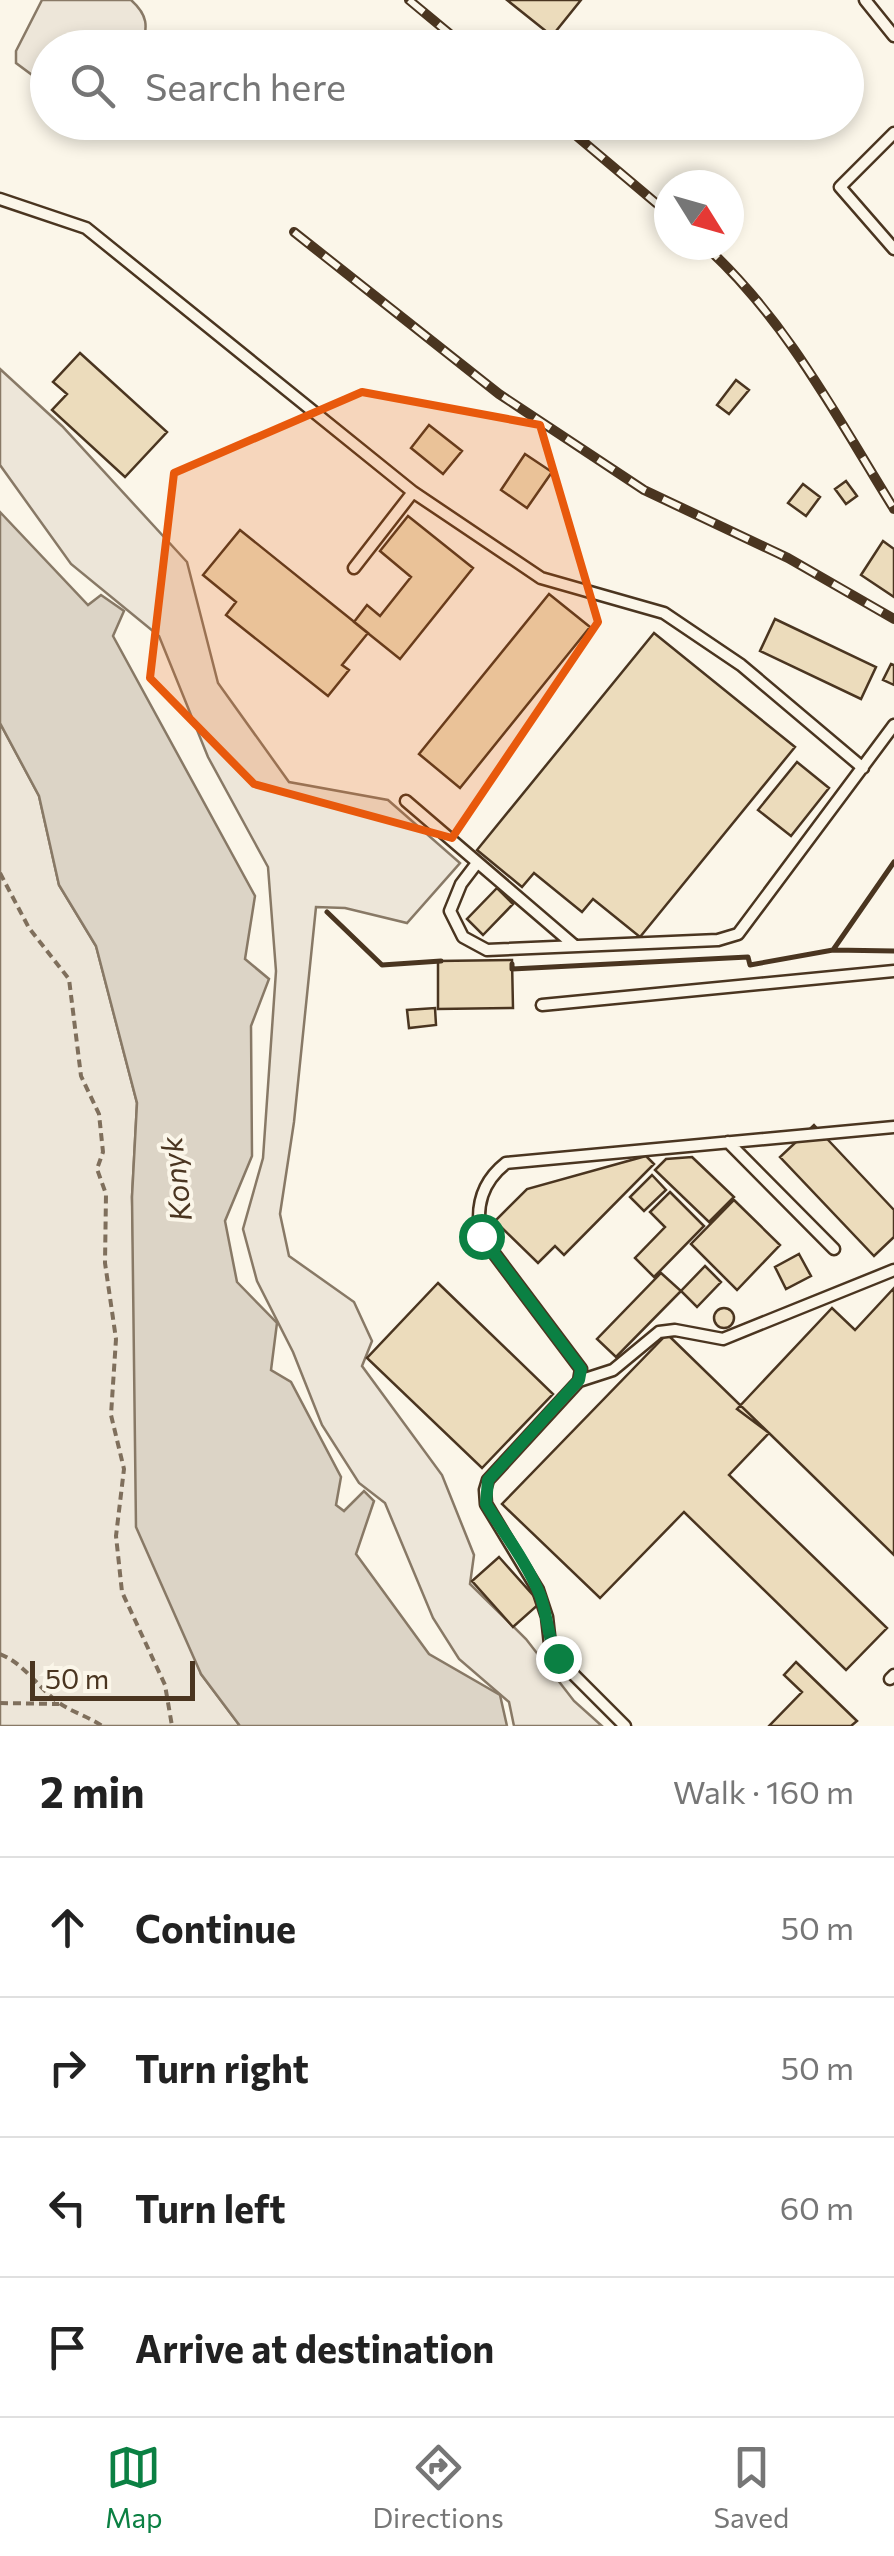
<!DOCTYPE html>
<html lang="en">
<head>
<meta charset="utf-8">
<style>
  body { margin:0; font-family:Commissioner,sans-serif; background:#f2f2f2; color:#222 }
  .compass { position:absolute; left:654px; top:170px; width:90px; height:90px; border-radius:50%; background:#fff; box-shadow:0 5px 15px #0003; rotate:127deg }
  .scale { position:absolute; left:30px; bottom:25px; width:165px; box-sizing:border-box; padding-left:10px; border:5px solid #4a3520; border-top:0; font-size:28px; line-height:35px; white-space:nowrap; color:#4a3520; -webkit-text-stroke:8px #fbf6e9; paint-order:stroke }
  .stop { position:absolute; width:30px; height:30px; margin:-22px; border:8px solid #0b8043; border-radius:50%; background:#fff }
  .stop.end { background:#0b8043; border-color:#fff; box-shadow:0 2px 10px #0008 }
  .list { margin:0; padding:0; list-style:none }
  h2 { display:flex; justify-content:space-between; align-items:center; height:130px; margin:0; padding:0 40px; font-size:42px }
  h2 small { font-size:32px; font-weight:400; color:#767676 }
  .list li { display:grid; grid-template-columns:65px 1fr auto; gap:30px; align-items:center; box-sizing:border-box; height:140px; padding:0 40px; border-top:2px solid #e0e0e0 }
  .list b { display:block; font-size:38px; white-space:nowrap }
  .list em { font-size:32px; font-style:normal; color:#767676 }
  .icon { flex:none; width:55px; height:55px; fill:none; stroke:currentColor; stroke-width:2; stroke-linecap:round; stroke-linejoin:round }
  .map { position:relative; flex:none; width:894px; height:1726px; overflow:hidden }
  .search { position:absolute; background:#fff; box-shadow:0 5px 15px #0003; left:30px; right:30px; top:30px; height:110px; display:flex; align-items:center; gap:25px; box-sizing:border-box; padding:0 35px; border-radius:55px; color:#767676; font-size:38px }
  .sheet { height:690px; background:#fff }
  nav { display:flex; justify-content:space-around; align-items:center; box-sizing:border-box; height:140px; border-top:2px solid #e0e0e0; background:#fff; font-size:28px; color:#767676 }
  nav a { display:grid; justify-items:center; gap:5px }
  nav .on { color:#0b8043 }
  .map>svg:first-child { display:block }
  .green { fill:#ede6d9; stroke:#887966; stroke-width:2.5 }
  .water { fill:#dcd4c6; stroke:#887966; stroke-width:2.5 }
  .building { fill:#ecdcbc; stroke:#4a3520; stroke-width:2.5 }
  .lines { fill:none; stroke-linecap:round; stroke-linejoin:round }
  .service-casing { stroke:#4a3520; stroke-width:15 }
  .path { stroke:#7f6f5c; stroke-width:4; stroke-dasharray:8 5; stroke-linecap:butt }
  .service { stroke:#fbf6e9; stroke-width:10 }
  .rail-casing { stroke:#4a3520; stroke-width:10 }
  .rail { stroke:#fbf6e9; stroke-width:6; stroke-dasharray:19; stroke-linecap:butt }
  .wall { stroke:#4a3520; stroke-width:5 }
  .route { stroke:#0b8043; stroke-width:12 }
  .marked { fill:#e8590c; fill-opacity:0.2; stroke:#e8590c; stroke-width:8; stroke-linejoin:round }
  .labels { text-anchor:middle; stroke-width:8; stroke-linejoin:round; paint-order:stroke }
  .water-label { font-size:30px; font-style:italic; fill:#4a3520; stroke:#fbf6e9 }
</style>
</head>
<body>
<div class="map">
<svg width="894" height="1726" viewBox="0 0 894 1726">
  <rect width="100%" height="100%" fill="#fbf6e9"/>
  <path class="green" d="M42 0H131C148 15 148 26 142 47L48 48 47 86 16 63V51Z
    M0 369 62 426 187 562 218 683 289 782 388 800 460 863 407 923 345 908 316 907 294 1122 280 1214 289 1256 354 1302 372 1341 362 1366 442 1475 474 1555 470 1584 526 1639 574 1701 602 1726H514L509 1702 459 1659 433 1618 385 1503 359 1483 322 1425 293 1352 257 1281 243 1229 263 1158 276 971 268 867 208 757 159 636 71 564 0 465Z
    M0 723 39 796 59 885 96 946 137 1103 132 1197 136 1350 201 1674 240 1726H0Z"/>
  <path class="water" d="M0 512 88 605 101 595 124 611 113 636 255 896 245 959 269 979 251 1026 252 1156 225 1221 237 1282 277 1323 271 1370 291 1382 341 1477 336 1505 344 1511 364 1491 374 1501 356 1554 429 1654 500 1695 507 1726H240L201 1674 136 1527 132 1197 137 1103 96 946 59 885 39 796 0 723Z"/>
  <path class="building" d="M507 0H581L552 36Z
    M80 353 167 432 125 477 52 410 67 394 53 382Z
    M736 380 749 390 729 414 717 405Z
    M429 425 462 451 443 474 411 448Z
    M525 454 552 472 527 508 501 490Z
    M846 481 857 496 846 504 835 489Z
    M803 484 820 497 806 516 788 503Z
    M408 516 473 568 400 659 354 622 367 605 380 616 411 577 380 551Z
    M240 530 368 633 342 665 349 670 328 696 226 615 236 602 203 575Z
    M883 541 894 549V597L861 575Z
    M549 594 590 627 460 788 419 754Z
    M775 619 876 667 861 699 760 651Z
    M654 633 795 747 640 937 593 899 582 912 534 873 522 887 477 850Z
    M891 664 894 665V685L883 680Z
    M797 762 829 788 791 836 758 810Z
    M497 888 513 904 483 935 467 919Z
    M512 960 513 1008 438 1009V961Z
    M435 1008 436 1025 409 1028 407 1010Z
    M814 1125 894 1210V1237L874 1256 780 1157Z
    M646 1156 654 1164 564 1255 555 1246 538 1263 495 1221 527 1189Z
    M692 1157 734 1197 709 1222 655 1170 666 1159Z
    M652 1175 666 1190 644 1211 630 1197Z
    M670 1192 704 1226 654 1277 635 1258 665 1227 650 1212Z
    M734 1200 780 1245 737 1290 691 1244Z
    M799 1254 811 1276 786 1289 775 1267Z
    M705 1266 721 1282 697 1307 681 1291Z
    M661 1273 681 1291 616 1357 597 1339Z
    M438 1283 553 1394 482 1468 367 1358Z
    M894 1288V1555L769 1433 737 1409 832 1308 855 1330Z
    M714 1318a10 10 0 1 1 20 0a10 10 0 1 1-20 0Z
    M667 1334 769 1433 729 1475 887 1628 846 1670 684 1512 600 1598 502 1504Z
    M499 1557 540 1603 513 1627 472 1581Z
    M796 1662 857 1721 851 1726H769L802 1692 784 1675Z"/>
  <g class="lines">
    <defs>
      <path id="service" d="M865 0 894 36
        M894 133 840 187 894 249
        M0 199 86 228 413 492 541 578 664 613 741 665 863 768
        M354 568 413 492
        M406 801 575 946
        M477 863 461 884 450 911 463 937 487 950 718 940 738 934 894 725
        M542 1005 894 971
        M728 1142 834 1249
        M579 1381 613 1370 659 1332 675 1330 723 1339 894 1270
        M890 1679 894 1675
        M625 1726 557 1658 550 1644 547 1617 538 1590 486 1504 485 1490 488 1480 579 1381 581 1369 481 1236C475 1206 482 1182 506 1163L894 1127"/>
    </defs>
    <use href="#service" class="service-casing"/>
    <path class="path" d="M0 873 29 928 69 979 81 1076 99 1114 103 1152 97 1169 106 1194 105 1263 116 1339 111 1415 124 1469 116 1536 122 1592 165 1685 172 1726
      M0 1654C25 1664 37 1687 58 1702 71 1712 88 1716 102 1726
      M0 1703 59 1704"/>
    <use href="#service" class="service"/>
    <defs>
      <path id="rail" d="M409 0 467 48
        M560 122 669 214
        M294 232 499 394 644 490 788 558 894 619
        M704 245C785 318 837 417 894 509"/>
    </defs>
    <use href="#rail" class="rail-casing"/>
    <use href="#rail" class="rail"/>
    <path class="wall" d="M327 912 382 965 441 961
      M833 950 894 862
      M512 964V969L748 957 750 965 833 950 894 951"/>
  </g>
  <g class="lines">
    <path class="route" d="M481 1236 581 1369 579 1380 488 1480 486 1504C504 1533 527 1563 540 1595 548 1616 547 1638 558 1658"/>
  </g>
  <path class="marked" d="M362 392 540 425 598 622 452 838 254 784 150 678 174 473Z"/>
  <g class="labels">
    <g class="water-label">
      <text transform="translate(177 1179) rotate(-97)" y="10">Konyk</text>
    </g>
  </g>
</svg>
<svg class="compass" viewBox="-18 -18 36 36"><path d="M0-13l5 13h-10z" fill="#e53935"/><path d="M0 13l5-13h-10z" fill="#767676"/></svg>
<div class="scale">50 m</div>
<div class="stop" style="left:481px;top:1236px"></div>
<div class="stop end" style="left:558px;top:1658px"></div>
<div class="search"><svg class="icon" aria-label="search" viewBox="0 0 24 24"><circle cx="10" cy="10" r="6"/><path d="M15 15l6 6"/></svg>Search here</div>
</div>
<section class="sheet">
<h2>2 min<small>Walk · 160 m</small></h2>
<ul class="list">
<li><svg class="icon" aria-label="ahead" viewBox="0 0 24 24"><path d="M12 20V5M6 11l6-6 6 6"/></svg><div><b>Continue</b></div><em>50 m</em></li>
<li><svg class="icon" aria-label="right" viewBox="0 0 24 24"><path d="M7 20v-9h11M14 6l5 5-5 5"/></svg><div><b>Turn right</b></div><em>50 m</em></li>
<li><svg class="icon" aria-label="left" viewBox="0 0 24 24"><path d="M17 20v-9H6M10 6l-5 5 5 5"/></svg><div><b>Turn left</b></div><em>60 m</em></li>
<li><svg class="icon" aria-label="arrive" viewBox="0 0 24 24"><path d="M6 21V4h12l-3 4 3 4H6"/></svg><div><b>Arrive at destination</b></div></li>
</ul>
</section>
<nav>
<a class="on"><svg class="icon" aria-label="map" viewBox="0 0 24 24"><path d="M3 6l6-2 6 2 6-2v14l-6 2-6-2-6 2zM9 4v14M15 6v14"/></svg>Map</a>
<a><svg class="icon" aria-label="directions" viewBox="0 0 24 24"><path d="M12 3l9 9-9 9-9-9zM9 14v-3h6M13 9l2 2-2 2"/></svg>Directions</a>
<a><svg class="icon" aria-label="saved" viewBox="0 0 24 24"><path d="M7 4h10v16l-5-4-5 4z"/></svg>Saved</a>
</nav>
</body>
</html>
